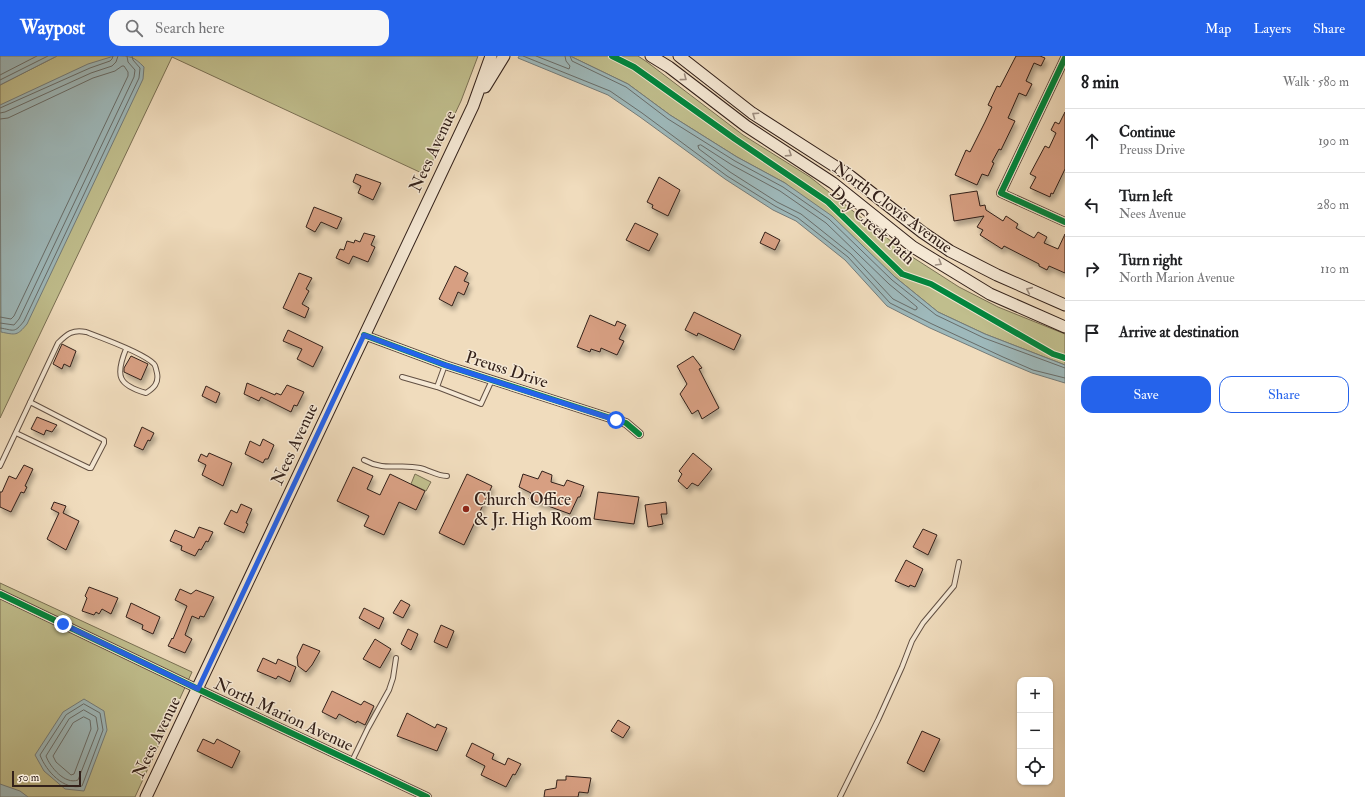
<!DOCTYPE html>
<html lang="en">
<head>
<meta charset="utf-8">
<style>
  body { margin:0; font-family:"IM FELL Double Pica",serif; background:#f6f6f6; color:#202124 }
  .controls { position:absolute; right:12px; bottom:12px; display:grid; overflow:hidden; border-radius:8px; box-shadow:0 1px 3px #0004 }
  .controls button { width:36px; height:36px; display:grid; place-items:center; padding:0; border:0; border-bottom:1px solid #e0e0e0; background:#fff; color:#202124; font:20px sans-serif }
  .scale { position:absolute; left:12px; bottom:10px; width:69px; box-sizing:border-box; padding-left:4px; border:2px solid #33211a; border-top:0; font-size:11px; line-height:14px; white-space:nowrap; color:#33211a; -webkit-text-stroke:3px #f5e8d4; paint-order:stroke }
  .stop { position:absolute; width:12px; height:12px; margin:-9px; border:3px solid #2563eb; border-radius:50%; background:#fff }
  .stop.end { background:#2563eb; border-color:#fff; box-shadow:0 1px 4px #0008 }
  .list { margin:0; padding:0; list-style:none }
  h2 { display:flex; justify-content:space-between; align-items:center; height:52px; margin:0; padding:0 16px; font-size:17px }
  h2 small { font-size:13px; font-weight:400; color:#757577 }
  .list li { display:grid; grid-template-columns:26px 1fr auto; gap:12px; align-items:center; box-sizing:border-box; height:64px; padding:0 16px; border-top:1px solid #e0e0e0 }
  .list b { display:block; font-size:15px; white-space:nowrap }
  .list p { margin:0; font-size:13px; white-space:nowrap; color:#757577 }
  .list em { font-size:13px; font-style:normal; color:#757577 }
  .actions { display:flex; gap:8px; padding:12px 16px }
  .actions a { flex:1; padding:9px 0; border:1px solid #2563eb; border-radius:12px; text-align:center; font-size:14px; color:#2563eb }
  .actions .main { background:#2563eb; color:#fff }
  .icon { flex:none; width:22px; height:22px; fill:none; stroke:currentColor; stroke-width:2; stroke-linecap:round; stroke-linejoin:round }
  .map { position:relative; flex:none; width:1065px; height:741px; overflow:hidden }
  header { display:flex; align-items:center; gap:24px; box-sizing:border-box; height:56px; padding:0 20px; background:#2563eb; color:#fff }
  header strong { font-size:19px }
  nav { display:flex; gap:22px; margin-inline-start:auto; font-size:14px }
  .search { width:280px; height:36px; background:#f6f6f6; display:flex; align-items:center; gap:10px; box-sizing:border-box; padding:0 14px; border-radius:12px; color:#757577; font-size:15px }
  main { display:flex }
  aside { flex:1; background:#fff }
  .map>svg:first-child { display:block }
  .green { fill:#c0be8d; stroke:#7a7054 }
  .water { fill:#9eb9bb; stroke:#737c7b }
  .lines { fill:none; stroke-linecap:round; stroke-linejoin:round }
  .shore { stroke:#686d6a; stroke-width:1 }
  .building { fill:#d79f82; stroke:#33211a; filter:url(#shadow) }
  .service-casing { stroke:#625043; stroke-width:6 }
  .minor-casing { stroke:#625043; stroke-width:10 }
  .secondary-casing { stroke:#33211a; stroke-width:13 }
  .service { stroke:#f5e8d4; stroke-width:4 }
  .minor { stroke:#f5e8d4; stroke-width:8 }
  .secondary { stroke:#f5e8d4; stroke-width:11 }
  .cycleway-casing { stroke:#f5e8d4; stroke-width:8 }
  .cycleway { stroke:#00873e; stroke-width:6 }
  .oneway { stroke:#9e8e80 }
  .route { stroke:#2563eb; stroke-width:5 }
  .poi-dot { fill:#8f2418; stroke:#f5e8d4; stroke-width:1.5 }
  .labels { text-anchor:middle; stroke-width:3; stroke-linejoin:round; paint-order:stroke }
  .street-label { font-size:17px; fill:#33211a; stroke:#f5e8d4 }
  .poi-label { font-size:17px; fill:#33211a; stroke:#f5e8d4; text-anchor:start }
</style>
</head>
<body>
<header>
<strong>Waypost</strong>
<div class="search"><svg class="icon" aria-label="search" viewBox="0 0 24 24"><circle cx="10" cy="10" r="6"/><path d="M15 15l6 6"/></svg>Search here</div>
<nav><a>Map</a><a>Layers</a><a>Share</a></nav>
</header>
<main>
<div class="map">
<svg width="1065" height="741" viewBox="0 0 1065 741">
  <defs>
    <filter id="shadow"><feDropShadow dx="2.5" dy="4.5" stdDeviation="2" flood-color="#0004"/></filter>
  </defs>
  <rect width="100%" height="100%" fill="#f0dcbd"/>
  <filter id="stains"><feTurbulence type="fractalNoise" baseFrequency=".005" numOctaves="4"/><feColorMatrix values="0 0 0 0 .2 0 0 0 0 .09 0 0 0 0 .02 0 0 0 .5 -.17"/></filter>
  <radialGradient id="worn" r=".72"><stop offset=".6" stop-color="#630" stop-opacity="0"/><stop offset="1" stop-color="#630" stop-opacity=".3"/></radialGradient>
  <path class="green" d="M57 0H478L461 45 426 119 172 1 0 362V29Z
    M570 0H638L647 6 743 79 810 121 906 197 959 231 998 251 1065 278V309L985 278 938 256 895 221 785 127 737 101 670 59 628 28Z
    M415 418 431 426 426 435 411 428Z
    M0 527 192 616 135 741H0Z"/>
  <path class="water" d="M0 0H57L0 29Z
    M114 0C131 0 133 0 144 11L143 23 27 268C17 280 16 279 1 276L0 49 88 8Z
    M519 0H570L628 28 670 59 737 101 785 127 832 160 895 221 938 256 985 278 1065 309V327L1032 317 1001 304 930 272 887 250 845 204 796 165 773 154 725 123 640 61 608 39 518 2Z
    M84 643 104 655 107 674 84 735 65 733 44 715 35 699 63 656Z
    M0 728 20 735 28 741H0Z"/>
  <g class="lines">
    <path class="shore" d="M523 0 610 35 642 57 727 120 775 150 798 162 848 201 890 247 932 268 1003 301 1033 314 1065 322
      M536 0 569 13 570 10 566 5 565 0
      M570 0 572 5 626 31 668 63 735 105 783 131 829 163 892 224 936 259 984 282 1065 312
      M0 19 37 0
      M0 24 48 0
      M0 52 90 12 110 5 112 3 113 0
      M0 57 5 56 91 17 112 10 116 6 118 0
      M0 63 8 62 93 22 115 15 122 10H124L128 16V20L14 260 11 263 0 261
      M701 89 732 109 780 135 826 167 889 228 917 251V253L915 254 893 243 851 198 801 158 777 146 730 116 699 93 698 90Z
      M0 267 14 269 19 263 134 21 135 14 128 6 127 0
      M0 272C14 274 14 278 24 265L139 22 140 12 133 4 132 0
      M84 648 100 657 103 674 82 730C64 735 46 715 40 699L66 659Z
      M84 654 96 661 98 673 78 724C65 729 50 711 46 700L69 663Z
      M84 661 90 664 91 673 74 718 71 719 56 706 53 700 73 667Z"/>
  </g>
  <path class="building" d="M1016 0H1040L1045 2 1041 10 1034 7 1026 25 1032 28 1026 40 1019 37 1008 62 1015 65 1001 94 999 93 992 106 994 107 988 120 982 118 977 129 955 119 966 94 970 96 985 66 992 51 988 49 997 30 1000 31Z
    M1065 56V113L1053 138 1051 137 1050 141 1030 132 1036 121 1030 118 1045 90 1049 92 1056 77 1051 74 1055 66 1059 68Z
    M356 118 381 127 373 144 358 137 361 130 353 126Z
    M659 121 680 134 668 160 652 152 653 149 647 146Z
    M977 135 980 150 985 149 986 154 1003 165 1006 160 1018 168 1016 172 1034 182 1038 176 1047 181 1044 187 1058 193 1065 178V217L1049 210 1047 214 1039 210V208L1004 190 1002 193 980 179 983 174 977 171 984 160 954 165 950 139Z
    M314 151 342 162 337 173 321 166 315 176 306 171Z
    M635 167 658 178 649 195 626 184Z
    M765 176 780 184 775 194 760 187Z
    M364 177 375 180 371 189 375 191 368 206 353 200 349 208 336 202 340 193 344 194 347 185 354 187 355 184 360 186Z
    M455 210 468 217 464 225 469 227 464 239 458 236 452 250 439 243Z
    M299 217 312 222 306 233 309 235 302 248 309 252 305 262 283 252Z
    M694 256 741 279 734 294 698 277 697 280 685 274Z
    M590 259 615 270 617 265 626 269 619 283 624 285 617 299 601 292 600 296 591 293 590 296 577 291Z
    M288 274 323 291 313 311 297 303 302 293 283 285Z
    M62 288 76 295 70 311 64 308 62 313 53 308Z
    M131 300 148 308 141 324 124 316V312Z
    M693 300 702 312 699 313 719 352 702 363 698 354 692 358 680 338 687 328 677 310Z
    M247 327 275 339 276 337 281 339 287 329 304 336 297 350 294 349 291 356 261 341 259 345 244 338Z
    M206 330 220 337 216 347 202 340Z
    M37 361 57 369 52 376 46 374 44 379 31 373Z
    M142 371 154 377 150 385 148 384 143 394 134 390Z
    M263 383 274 389 268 403H265L263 407 245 398 250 385 260 390Z
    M209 397 232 407 223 430 202 419 206 409 198 405 201 398 207 401Z
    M693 397 712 413 698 430 692 427 687 433 678 425 682 418 679 415Z
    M24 409 33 413 25 430 27 431 24 437 21 436 11 456 0 451V436H2L9 420 16 423Z
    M353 411 373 420 367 433 380 439 390 418 425 435 416 454 399 446 384 479 364 470 369 460 337 445Z
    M542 415 552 419 551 426 564 430 567 424 584 430 580 441H578L570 458 529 443 531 437 519 431 523 418 538 423Z
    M467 418 492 430 464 489 439 477Z
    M598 436 639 441 634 468 594 463Z
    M54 446 66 450 63 457 79 465 66 494 47 483 59 457 51 453Z
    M666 446 667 458H661L663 468 648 471 645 449Z
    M241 448 252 453 246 467 248 468 244 477 224 468 231 454 237 457Z
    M199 471 213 476 208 486 206 485 201 494 199 493 195 500 181 494 182 490 170 485 175 474 194 482Z
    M923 473 937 479 928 499 913 491Z
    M906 504 923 513 915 531 910 529 909 531 895 525Z
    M89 531 118 542 111 558 102 553 99 558 96 556 94 559 82 555 87 542 85 540Z
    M180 533 191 538 196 534 214 541 204 561 200 560 199 563 192 560 185 579 192 583 185 597 168 590 172 582 173 583 187 550 175 544Z
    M401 544 410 549 403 562 393 557Z
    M131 547 160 561 153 578 142 573 143 569 126 561Z
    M364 552 384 562 379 573 359 562Z
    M441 569 454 575 447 592 434 586Z
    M408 573 418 578 411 594 401 588Z
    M375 583 391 593 380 612 363 603Z
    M303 588 320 595 312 609 306 616 298 610 297 601Z
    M263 602 276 608 278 603 296 611 290 626 278 620 276 623 257 615Z
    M332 635 361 649 364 645 374 650 365 669 357 665 356 667 339 658 336 663 322 656Z
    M407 657 435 672 437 668 447 672 437 695 397 680Z
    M618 664 630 671 623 682 611 675Z
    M922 675 940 683 924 716 907 707Z
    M203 683 214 688 217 683 240 695 232 712 197 695Z
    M472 687 494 698 492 703 505 709 508 702 521 708 515 719 513 718 506 731 481 719 485 710 466 700Z
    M566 720 591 722 588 737 579 736 578 741H544L545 734 556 732 557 724H566Z"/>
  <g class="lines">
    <defs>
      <path id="service" d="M402 321 437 331 481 348 492 324
        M437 331 445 309
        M16 377 89 412H91L104 387V384L30 346
        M364 404C386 416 398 407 420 412 429 414 437 420 447 420
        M0 410 58 287C67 278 73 273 86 276 102 282 144 297 154 308 156 310 156 314 157 317 159 327 154 332 146 337 118 329 115 320 126 293
        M352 705 368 672 389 634 393 622 396 602
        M840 741 878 664 902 611 912 585 923 567 954 530 959 506"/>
      <path id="minor" d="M1065 2 1001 137 1065 166
        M364 279 445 309 626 367 639 378
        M0 538 198 633 427 741"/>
      <path id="secondary" d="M651 0 669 11 746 70 833 127 913 191 990 238 1065 271
        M679 0 752 57 850 120 922 176 950 195 997 219 1065 249
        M485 31 504 0
        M146 741 473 50 491 0"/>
    </defs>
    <use href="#service" class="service-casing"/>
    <use href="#minor" class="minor-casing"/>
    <use href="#secondary" class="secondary-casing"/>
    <use href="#service" class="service"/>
    <use href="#minor" class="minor"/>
    <use href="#secondary" class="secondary"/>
    <defs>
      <path id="cycleway" d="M612 0 634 11 735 83 828 146 902 218 931 228 1053 298 1065 302
        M1065 2 1001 137 1065 166
        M364 279 445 309 626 367 639 378
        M0 538 198 633 427 741"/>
    </defs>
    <use href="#cycleway" class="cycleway-casing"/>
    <use href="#cycleway" class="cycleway"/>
  </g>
  <defs><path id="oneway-chevron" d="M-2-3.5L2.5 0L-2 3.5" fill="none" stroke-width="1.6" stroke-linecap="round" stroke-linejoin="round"/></defs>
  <g class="oneway">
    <use href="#oneway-chevron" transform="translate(684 22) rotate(37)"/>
    <use href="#oneway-chevron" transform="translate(755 59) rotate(-146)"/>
    <use href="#oneway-chevron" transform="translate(789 98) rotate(33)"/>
    <use href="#oneway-chevron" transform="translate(939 207) rotate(31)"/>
    <use href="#oneway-chevron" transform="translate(1029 234) rotate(-156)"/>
  </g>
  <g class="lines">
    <path class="route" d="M63 568 198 633 364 279 445 309 616 364"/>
  </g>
  <circle class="poi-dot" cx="466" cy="453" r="4"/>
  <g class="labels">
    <g class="street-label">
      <text transform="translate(432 95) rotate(-65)" y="6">Nees Avenue</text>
      <text transform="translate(893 151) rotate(36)" y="6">North Clovis Avenue</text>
      <text transform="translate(873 169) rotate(42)" y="6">Dry Creek Path</text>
      <text transform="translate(507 313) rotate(18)" y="6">Preuss Drive</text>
      <text transform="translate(294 388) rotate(-65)" y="6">Nees Avenue</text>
      <text transform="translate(284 658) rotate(25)" y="6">North Marion Avenue</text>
      <text transform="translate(156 681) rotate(-64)" y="6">Nees Avenue</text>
    </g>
    <g class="poi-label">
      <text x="474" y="449">Church Office<tspan x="474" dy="20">&amp; Jr. High Room</tspan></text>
    </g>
  </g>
  <rect width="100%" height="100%" filter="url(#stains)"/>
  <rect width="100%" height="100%" fill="url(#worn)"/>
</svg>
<div class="controls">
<button>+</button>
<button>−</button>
<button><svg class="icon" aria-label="locate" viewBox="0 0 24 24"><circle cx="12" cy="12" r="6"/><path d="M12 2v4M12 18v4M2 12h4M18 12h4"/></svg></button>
</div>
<div class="scale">50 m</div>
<div class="stop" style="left:616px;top:364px"></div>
<div class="stop end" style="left:63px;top:568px"></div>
</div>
<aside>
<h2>8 min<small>Walk · 580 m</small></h2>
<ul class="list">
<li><svg class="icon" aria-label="ahead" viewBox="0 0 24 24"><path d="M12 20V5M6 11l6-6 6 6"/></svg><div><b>Continue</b><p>Preuss Drive</p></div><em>190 m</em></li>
<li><svg class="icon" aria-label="left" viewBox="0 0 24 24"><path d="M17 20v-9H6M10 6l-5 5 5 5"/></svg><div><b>Turn left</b><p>Nees Avenue</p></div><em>280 m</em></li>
<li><svg class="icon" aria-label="right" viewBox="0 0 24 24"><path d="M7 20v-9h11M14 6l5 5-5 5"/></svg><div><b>Turn right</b><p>North Marion Avenue</p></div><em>110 m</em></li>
<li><svg class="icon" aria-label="arrive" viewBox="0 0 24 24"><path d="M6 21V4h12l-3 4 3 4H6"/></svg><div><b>Arrive at destination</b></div></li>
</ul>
<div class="actions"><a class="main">Save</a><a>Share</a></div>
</aside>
</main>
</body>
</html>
